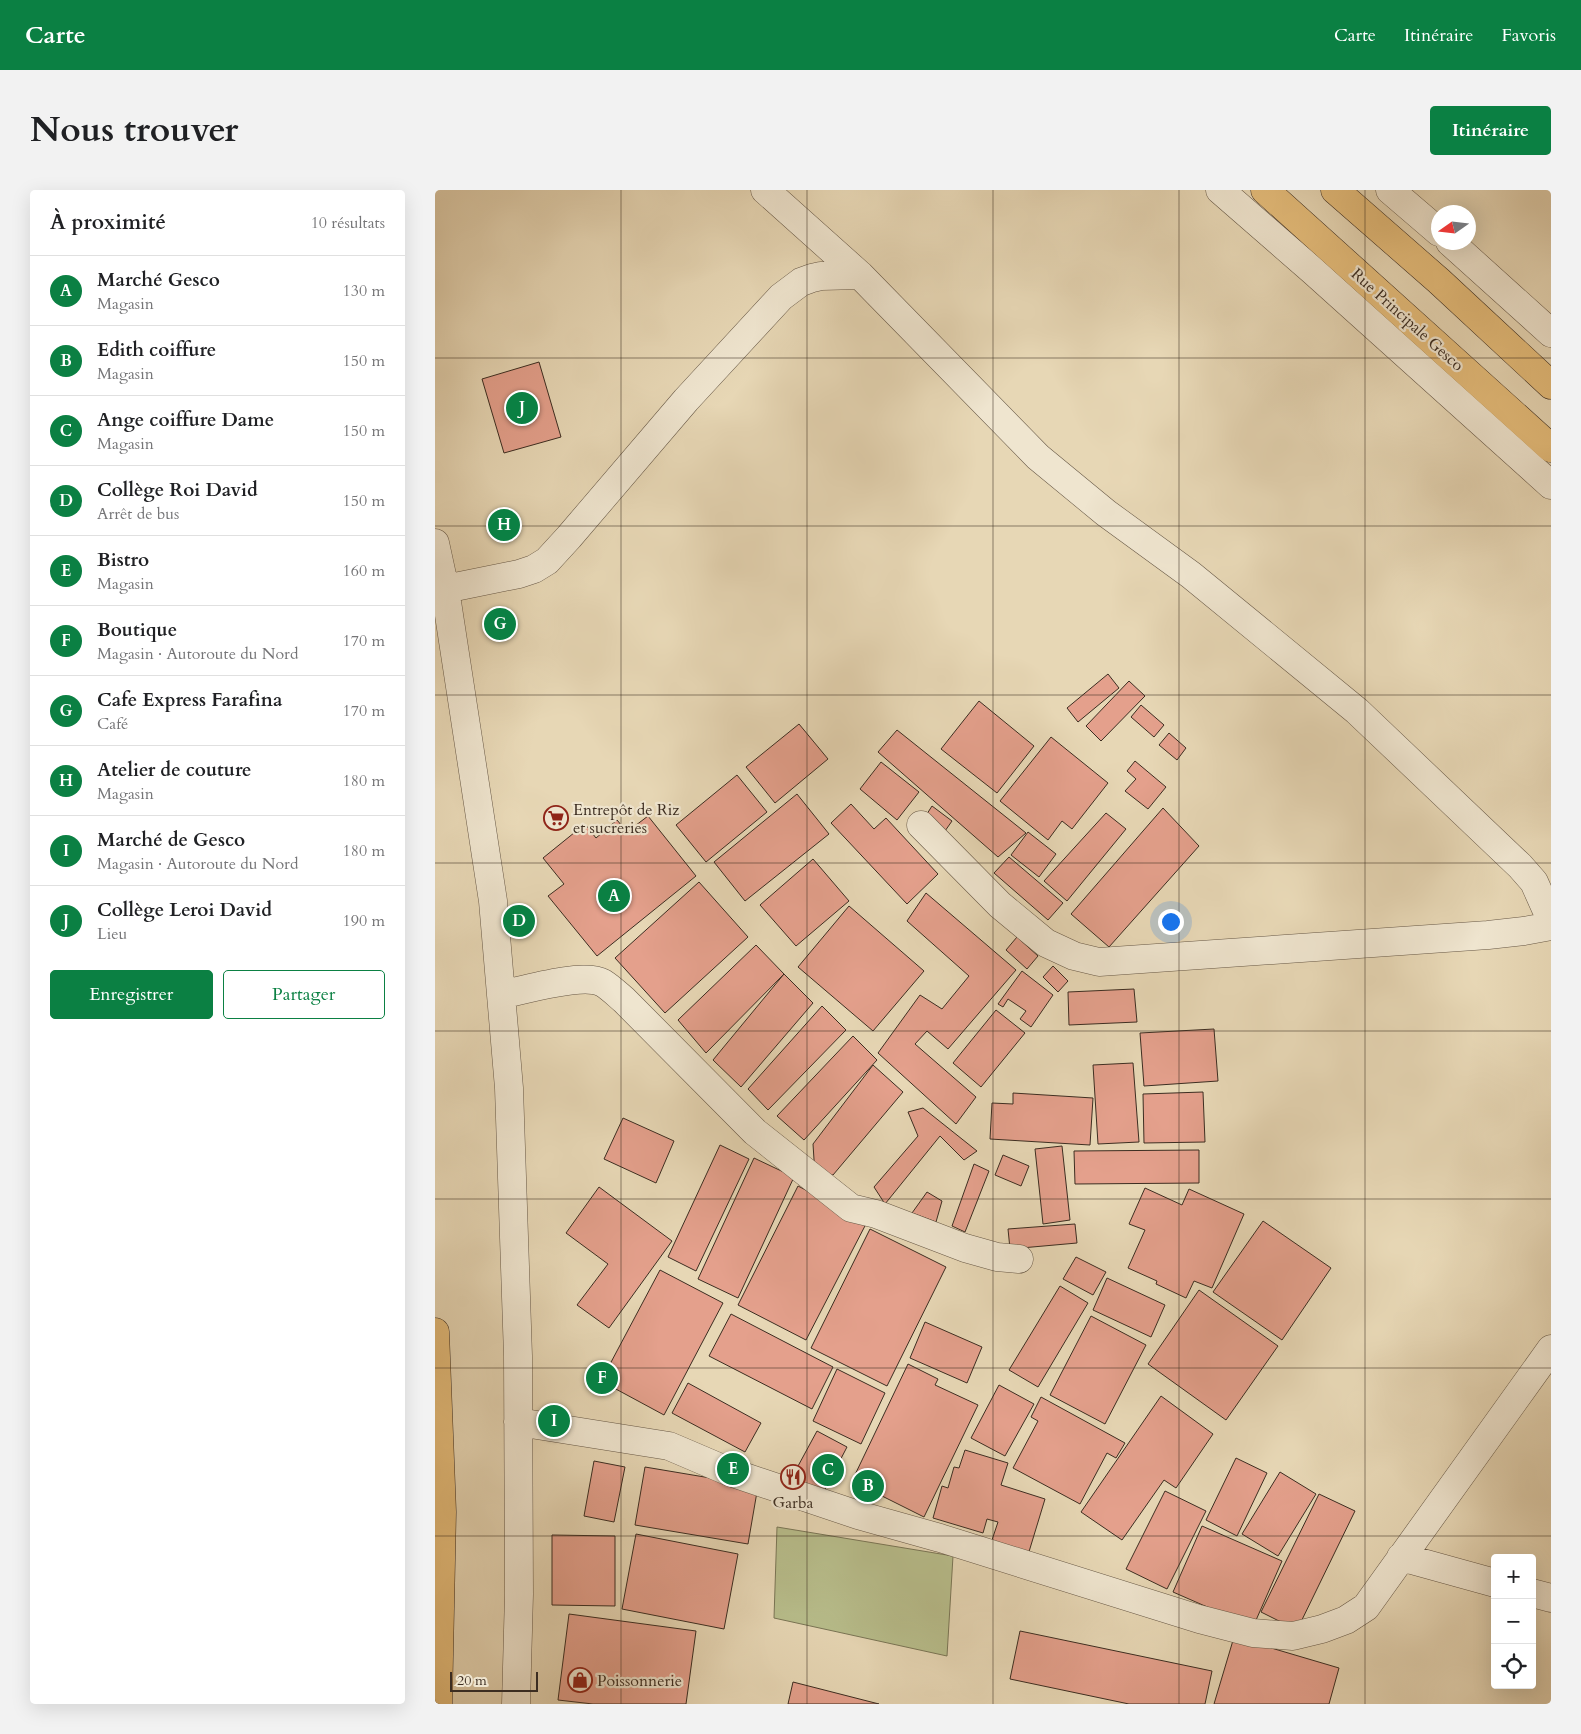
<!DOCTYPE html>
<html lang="fr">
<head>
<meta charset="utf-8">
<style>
  body { margin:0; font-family:Cardo,serif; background:#f2f2f2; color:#202124 }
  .controls { position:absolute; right:15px; bottom:15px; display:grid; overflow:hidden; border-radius:5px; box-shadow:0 5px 20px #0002 }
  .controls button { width:45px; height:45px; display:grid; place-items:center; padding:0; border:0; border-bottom:1px solid #e0e0e0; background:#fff; color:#202124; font:25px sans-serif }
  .compass { position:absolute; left:996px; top:15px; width:45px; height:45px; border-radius:50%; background:#fff; box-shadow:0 5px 20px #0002; rotate:256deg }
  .scale { position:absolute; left:15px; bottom:12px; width:88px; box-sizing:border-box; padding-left:5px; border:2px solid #3c2d21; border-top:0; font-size:14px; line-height:18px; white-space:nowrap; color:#3c2d21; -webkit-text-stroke:4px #efe5cf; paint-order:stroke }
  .you { position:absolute; left:735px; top:731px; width:18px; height:18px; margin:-12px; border:4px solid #fff; border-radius:50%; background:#1a73e8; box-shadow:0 0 0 8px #1a73e833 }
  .badge { display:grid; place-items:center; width:32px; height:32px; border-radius:50%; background:#0b8043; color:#fff; font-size:16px; font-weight:700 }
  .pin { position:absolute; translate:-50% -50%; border:2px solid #fff; box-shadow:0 1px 5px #0006 }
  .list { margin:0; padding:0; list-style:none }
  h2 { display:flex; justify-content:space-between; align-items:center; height:65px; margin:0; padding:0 20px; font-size:21px }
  h2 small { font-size:16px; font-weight:400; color:#757577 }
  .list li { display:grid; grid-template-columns:32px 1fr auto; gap:15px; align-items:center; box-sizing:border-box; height:70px; padding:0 20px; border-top:1px solid #e0e0e0 }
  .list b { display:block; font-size:19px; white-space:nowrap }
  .list p { margin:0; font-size:16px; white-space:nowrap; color:#757577 }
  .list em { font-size:16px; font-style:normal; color:#757577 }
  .actions { display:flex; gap:10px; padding:15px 20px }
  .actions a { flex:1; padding:11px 0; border:1px solid #0b8043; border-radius:5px; text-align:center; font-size:18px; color:#0b8043 }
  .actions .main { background:#0b8043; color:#fff }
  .icon { flex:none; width:28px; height:28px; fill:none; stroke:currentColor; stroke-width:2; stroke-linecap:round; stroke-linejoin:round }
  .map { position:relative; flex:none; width:1116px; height:1514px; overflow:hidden; border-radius:5px }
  header { display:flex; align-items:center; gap:30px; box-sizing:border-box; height:70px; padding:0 25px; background:#0b8043; color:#fff }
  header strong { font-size:24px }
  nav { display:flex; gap:28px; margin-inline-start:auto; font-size:18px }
  .intro { display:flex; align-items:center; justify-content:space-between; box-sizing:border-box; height:120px; padding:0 30px }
  h1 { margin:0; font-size:35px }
  .button { padding:12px 22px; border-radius:5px; background:#0b8043; color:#fff; font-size:18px; font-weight:700 }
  main { display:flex; gap:30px; padding:0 30px }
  aside { flex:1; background:#fff; border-radius:5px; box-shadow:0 5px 20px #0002 }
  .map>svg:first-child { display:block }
  .green { fill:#b8be8c; stroke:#7a7656 }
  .building { fill:#e4a08c; stroke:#3c2d21 }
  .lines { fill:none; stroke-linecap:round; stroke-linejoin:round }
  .minor-casing { stroke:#675846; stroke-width:29 }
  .major-casing { stroke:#3c2d21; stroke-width:29 }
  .highway-casing { stroke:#3c2d21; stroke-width:29 }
  .minor { stroke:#efe5cf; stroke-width:28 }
  .major { stroke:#e4bc7a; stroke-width:28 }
  .highway { stroke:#e4bc7a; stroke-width:28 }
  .grid { fill:none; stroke:#3c2d21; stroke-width:1; stroke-opacity:0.55 }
  .labels { text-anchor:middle; stroke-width:4.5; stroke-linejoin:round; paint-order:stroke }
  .street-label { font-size:16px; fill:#3c2d21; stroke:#efe5cf }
  .poi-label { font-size:16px; fill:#3c2d21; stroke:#efe5cf; text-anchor:start }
</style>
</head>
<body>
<header>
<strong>Carte</strong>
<nav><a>Carte</a><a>Itinéraire</a><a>Favoris</a></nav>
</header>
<div class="intro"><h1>Nous trouver</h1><a class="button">Itinéraire</a></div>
<main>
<aside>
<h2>À proximité<small>10 résultats</small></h2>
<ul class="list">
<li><span class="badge">A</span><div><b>Marché Gesco</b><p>Magasin</p></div><em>130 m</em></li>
<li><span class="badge">B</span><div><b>Edith coiffure</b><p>Magasin</p></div><em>150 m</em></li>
<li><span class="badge">C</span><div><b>Ange coiffure Dame</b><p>Magasin</p></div><em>150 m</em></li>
<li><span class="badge">D</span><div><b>Collège Roi David</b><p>Arrêt de bus</p></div><em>150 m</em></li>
<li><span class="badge">E</span><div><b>Bistro</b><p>Magasin</p></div><em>160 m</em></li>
<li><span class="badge">F</span><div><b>Boutique</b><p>Magasin · Autoroute du Nord</p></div><em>170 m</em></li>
<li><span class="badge">G</span><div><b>Cafe Express Farafina</b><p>Café</p></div><em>170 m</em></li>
<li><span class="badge">H</span><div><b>Atelier de couture</b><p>Magasin</p></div><em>180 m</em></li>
<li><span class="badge">I</span><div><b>Marché de Gesco</b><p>Magasin · Autoroute du Nord</p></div><em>180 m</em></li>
<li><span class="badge">J</span><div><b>Collège Leroi David</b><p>Lieu</p></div><em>190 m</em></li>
</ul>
<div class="actions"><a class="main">Enregistrer</a><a>Partager</a></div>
</aside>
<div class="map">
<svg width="1116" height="1514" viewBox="0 0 1116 1514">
  <rect width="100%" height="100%" fill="#e7d7b5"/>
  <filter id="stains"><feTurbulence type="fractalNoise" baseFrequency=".004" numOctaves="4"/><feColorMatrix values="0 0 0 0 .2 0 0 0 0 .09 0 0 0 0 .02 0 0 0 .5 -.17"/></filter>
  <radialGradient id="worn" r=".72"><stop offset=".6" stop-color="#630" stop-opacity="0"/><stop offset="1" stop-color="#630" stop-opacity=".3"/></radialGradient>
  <path class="green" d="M342 1337 518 1366 512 1466 339 1428Z"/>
  <path class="building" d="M104 172 126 247 69 263 47 189Z
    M673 484 684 498 643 532 632 518Z
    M694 491 710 506 666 551 651 536Z
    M544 511 599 556 562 603 506 559Z
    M706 515 729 535 719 547 696 527Z
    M364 534 393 569 340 613 311 577Z
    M462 540 591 643 563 667 443 562Z
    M734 543 751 558 742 570 724 555Z
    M616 547 673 593 637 639 627 631 613 650 565 611Z
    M700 571 731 597 713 619 690 601 701 589 692 581Z
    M446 572 484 602 462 630 425 599Z
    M302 585 332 622 271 672 241 635Z
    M362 604 394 644 310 711 279 672Z
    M416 614 439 639 451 628 503 684 472 714 396 633Z
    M497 616 517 631 510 641 490 627Z
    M728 618 764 656 674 757 636 724Z
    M671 623 691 639 632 711 609 691Z
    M213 626 261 686 162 766 113 706 129 694 108 668 150 634 161 648 182 630 192 642Z
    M593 642 621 664 604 687 576 665Z
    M574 667 628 713 613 730 559 683Z
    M378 669 414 711 361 756 325 715Z
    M264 692 313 747 230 823 180 768Z
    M491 703 581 780 513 859 492 841 480 854 541 907 521 934 443 863 485 805 507 819 534 786 472 731Z
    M414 716 489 781 438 841 363 777Z
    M582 747 603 766 592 779 571 760Z
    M321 755 349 784 271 863 243 830Z
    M618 776 633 791 623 802 608 787Z
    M587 781 618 805 596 837 585 829 591 821 573 809 568 817 563 814Z
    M349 784 378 813 306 897 278 870Z
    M699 799 702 832 634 835 633 802Z
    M387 816 411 840 333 920 313 899Z
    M561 820 590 843 546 897 518 873Z
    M779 839 783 891 709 896 705 843Z
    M418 846 442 870 369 950 342 926Z
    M698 873 704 952 663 954 658 875Z
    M438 875 468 902 398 985H380L378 954Z
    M768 902 770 952 709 953 708 904Z
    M578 903 658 908 655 955 555 949 557 913 578 914Z
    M488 918 542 961 529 970 505 946 450 1014 439 997 483 946 473 922Z
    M188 928 239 951 221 993 169 969Z
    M285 955 314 969 261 1081 233 1067Z
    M627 956 635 1030 608 1034 600 959Z
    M764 960V993L640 994 639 961Z
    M568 965 594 976 586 996 560 985Z
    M319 968 359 987 303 1108 263 1089Z
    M539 974 554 981 530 1042 517 1036Z
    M363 996 432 1032 371 1150 303 1115Z
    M164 997 237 1051 174 1138 142 1115 173 1074 131 1043Z
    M710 998 747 1015 754 999 809 1024 777 1098 759 1091 751 1108 721 1094 722 1091 693 1078 710 1040 694 1034Z
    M492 1002 507 1011 501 1032 477 1023Z
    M828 1031 896 1078 847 1150 778 1102Z
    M640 1034 642 1053 575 1059 573 1039Z
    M435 1039 511 1077 452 1196 376 1158Z
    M641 1067 671 1082 658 1105 628 1089Z
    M225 1080 288 1113 229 1225 166 1191Z
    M672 1088 730 1115 716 1147 658 1120Z
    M625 1096 653 1113 603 1197 574 1180Z
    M764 1100 843 1156 791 1230 713 1174Z
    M296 1124 398 1177 377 1219 274 1166Z
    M656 1126 711 1155 670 1234 615 1205Z
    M490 1132 547 1157 532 1193 475 1168Z
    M473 1174 503 1189 500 1195 543 1215 489 1327 417 1291Z
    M402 1179 450 1203 426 1254 378 1231Z
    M253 1193 326 1233 310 1262 237 1223Z
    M564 1195 599 1214 570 1266 536 1248Z
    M726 1206 778 1244 741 1298 729 1290 687 1350 646 1322Z
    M606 1207 690 1253 681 1268 672 1263 645 1314 578 1278 603 1231 596 1227Z
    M382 1241 412 1257 387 1305 356 1289Z
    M530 1260 573 1273 566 1295 610 1309 593 1365 556 1353 563 1332 552 1329 548 1343 498 1328 507 1296 513 1298 519 1277 524 1278Z
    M801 1268 832 1283 802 1346 771 1330Z
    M159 1271 190 1277 179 1332 149 1326Z
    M210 1277 323 1296 313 1354 200 1335Z
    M845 1282 881 1304 843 1366 807 1344Z
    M730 1301 771 1321 732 1399 691 1379Z
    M884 1304 920 1321 862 1440 826 1422Z
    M767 1336 847 1371 818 1437 738 1402Z
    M201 1344 303 1364 289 1439 187 1419Z
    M117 1345 180 1346V1416L117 1415Z
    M134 1424 261 1441 251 1514H158L123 1510Z
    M585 1441 777 1481 770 1514H694L575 1489Z
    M799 1447 904 1478 894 1514H779Z
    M358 1492 444 1514H353Z"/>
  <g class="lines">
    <defs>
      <path id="minor" d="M330 0 425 85 603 267 671 323 756 385 922 521 1085 676 1099 692 1116 730
        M785 0 878 81 1116 295
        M955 0 1004 42
        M1015 52 1116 143
        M0 353 10 399 58 711 74 898 83 1166 84 1404 81 1514
        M10 399 84 384 99 379 112 371 134 347 251 210 346 107 366 92 377 88 386 86 425 85
        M486 635 565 715 611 753 639 766 664 772 1053 745 1089 741 1116 736
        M66 805C89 800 148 782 168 793 176 798 183 805 189 810L320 942 416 1018 441 1024 530 1058 562 1067 584 1069
        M83 1232 234 1256 295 1282 423 1325 505 1348 764 1429 818 1443 858 1446 887 1439 911 1430 931 1417 1116 1159
        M966 1367 1060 1393
        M1097 1403 1116 1408"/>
      <path id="major" d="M830 0 1116 258
        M900 0 1004 91 1116 195"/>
      <path id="highway" d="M0 1142 7 1322 3 1514"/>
    </defs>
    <use href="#minor" class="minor-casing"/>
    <use href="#major" class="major-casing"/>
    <use href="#highway" class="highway-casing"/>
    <use href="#minor" class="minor"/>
    <use href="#major" class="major"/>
    <use href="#highway" class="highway"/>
  </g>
  <path class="grid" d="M186 0V1514M372 0V1514M558 0V1514M744 0V1514M930 0V1514M0 168H1116M0 336H1116M0 505H1116M0 673H1116M0 841H1116M0 1009H1116M0 1178H1116M0 1346H1116"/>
  <defs>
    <symbol id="supermarket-ring" viewBox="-11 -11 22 22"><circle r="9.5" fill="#efe5cf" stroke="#8f2418" stroke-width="1.5"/><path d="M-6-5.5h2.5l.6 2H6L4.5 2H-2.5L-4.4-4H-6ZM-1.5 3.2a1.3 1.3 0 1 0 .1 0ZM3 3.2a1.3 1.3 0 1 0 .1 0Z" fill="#8f2418"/></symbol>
    <symbol id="restaurant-ring" viewBox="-11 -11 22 22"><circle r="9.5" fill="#efe5cf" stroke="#8f2418" stroke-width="1.5"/><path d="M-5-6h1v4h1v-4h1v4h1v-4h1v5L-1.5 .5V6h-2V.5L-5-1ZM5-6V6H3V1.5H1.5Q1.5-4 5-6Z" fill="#8f2418"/></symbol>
    <symbol id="shop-ring" viewBox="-11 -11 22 22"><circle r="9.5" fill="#efe5cf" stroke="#8f2418" stroke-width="1.5"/><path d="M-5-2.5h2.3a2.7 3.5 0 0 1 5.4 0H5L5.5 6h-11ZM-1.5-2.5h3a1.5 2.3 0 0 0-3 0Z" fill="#8f2418"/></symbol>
  </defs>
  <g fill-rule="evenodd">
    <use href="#supermarket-ring" x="107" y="614" width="28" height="28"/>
    <use href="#restaurant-ring" x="344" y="1273" width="28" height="28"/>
    <use href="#shop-ring" x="131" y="1476" width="28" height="28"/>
  </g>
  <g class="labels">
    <g class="street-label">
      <text transform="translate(973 129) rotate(42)" y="6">Rue Principale Gesco</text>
    </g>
    <g class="poi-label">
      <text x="138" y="625">Entrepôt de Riz<tspan x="138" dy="18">et sucreries</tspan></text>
      <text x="358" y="1318" text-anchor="middle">Garba</text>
      <text x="162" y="1496">Poissonnerie</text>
    </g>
  </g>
  <rect width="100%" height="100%" filter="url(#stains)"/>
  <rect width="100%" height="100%" fill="url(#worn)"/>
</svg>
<div class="controls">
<button>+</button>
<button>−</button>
<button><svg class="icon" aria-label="locate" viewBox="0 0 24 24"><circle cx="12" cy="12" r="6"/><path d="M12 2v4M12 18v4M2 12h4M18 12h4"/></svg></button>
</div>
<svg class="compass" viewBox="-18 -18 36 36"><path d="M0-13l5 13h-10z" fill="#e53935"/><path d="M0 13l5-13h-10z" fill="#757577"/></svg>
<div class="scale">20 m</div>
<div class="you"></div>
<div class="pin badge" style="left:179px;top:706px">A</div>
<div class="pin badge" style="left:433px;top:1296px">B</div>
<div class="pin badge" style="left:393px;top:1280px">C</div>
<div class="pin badge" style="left:84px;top:731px">D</div>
<div class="pin badge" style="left:298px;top:1279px">E</div>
<div class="pin badge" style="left:167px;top:1188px">F</div>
<div class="pin badge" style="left:65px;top:434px">G</div>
<div class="pin badge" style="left:69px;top:335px">H</div>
<div class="pin badge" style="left:119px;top:1231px">I</div>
<div class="pin badge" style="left:87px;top:218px">J</div>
</div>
</main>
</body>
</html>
